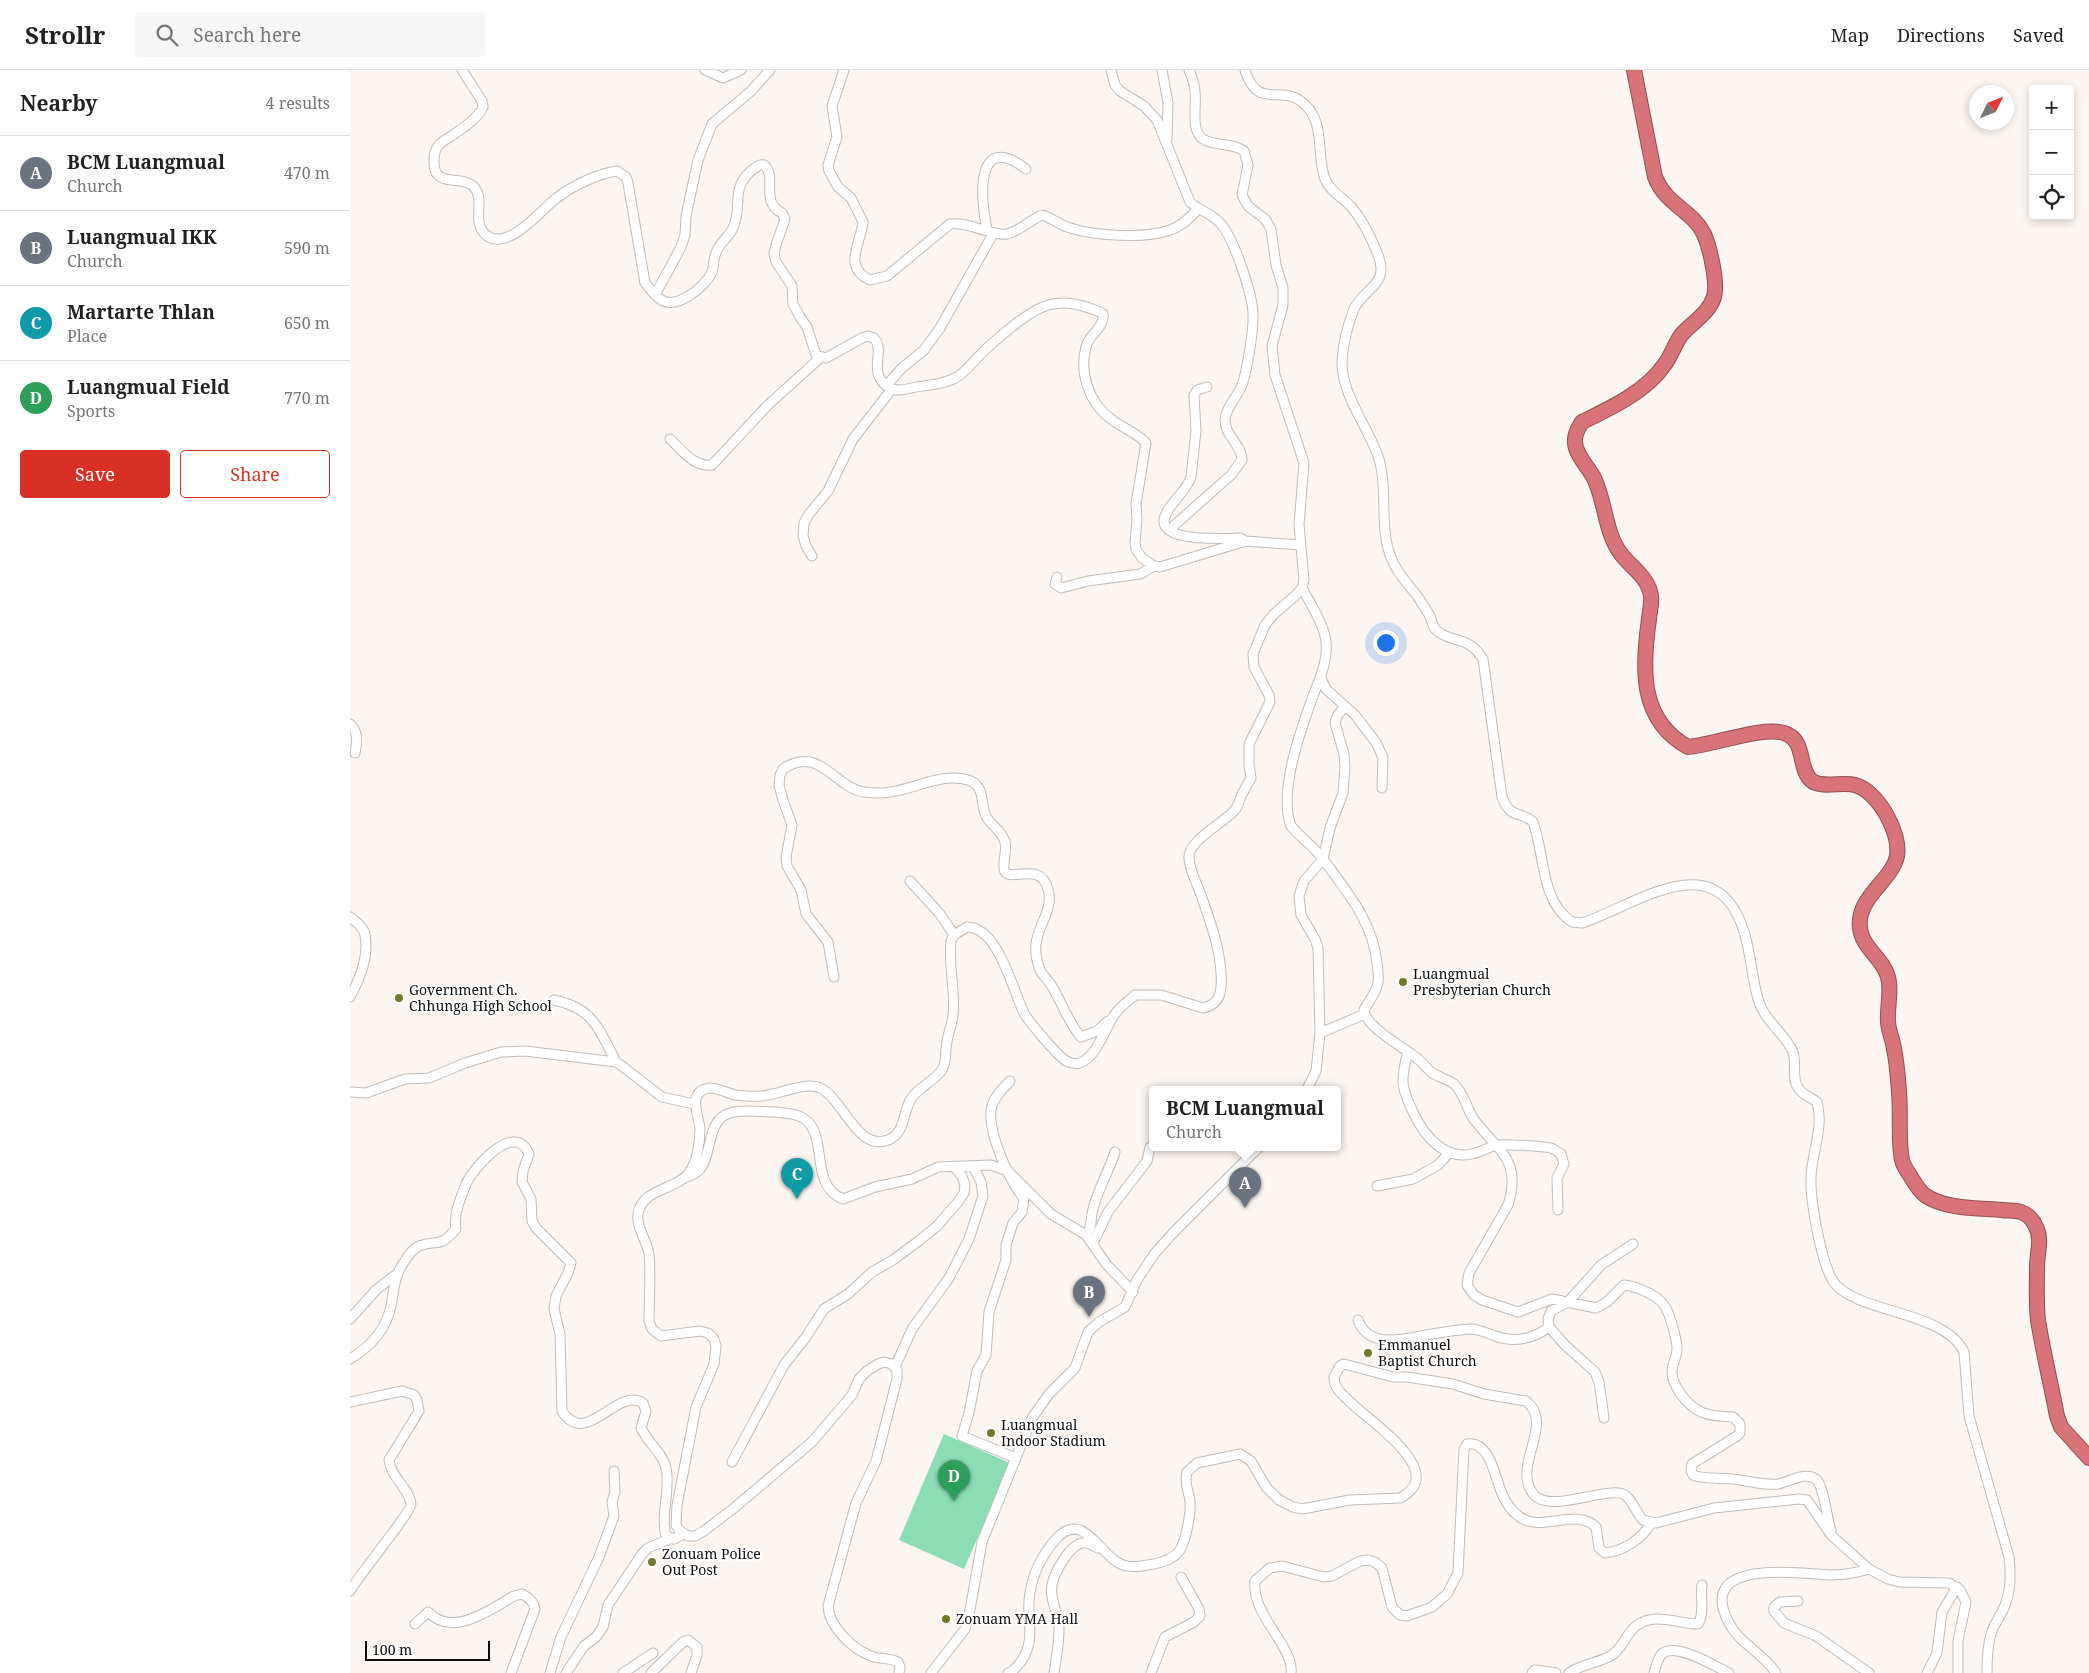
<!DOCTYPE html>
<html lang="en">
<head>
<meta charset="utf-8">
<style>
  body { margin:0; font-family:"Noto Serif",serif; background:#f6f6f6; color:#222 }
  .controls { position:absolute; right:15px; top:15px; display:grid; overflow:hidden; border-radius:5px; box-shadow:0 2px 8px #0003 }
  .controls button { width:45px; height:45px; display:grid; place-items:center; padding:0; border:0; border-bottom:1px solid #e0e0e0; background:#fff; color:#222; font:25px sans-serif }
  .compass { position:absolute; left:1619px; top:15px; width:45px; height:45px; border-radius:50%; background:#fff; box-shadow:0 2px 8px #0003; rotate:47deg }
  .scale { position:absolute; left:15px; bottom:12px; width:125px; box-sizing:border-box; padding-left:5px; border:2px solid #0e0c0b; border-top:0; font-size:14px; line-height:18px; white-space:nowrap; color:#0e0c0b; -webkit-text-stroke:4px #fff; paint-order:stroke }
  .you { position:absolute; left:1035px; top:572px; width:18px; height:18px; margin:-12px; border:4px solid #fff; border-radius:50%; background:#1a73e8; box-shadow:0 0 0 8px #1a73e833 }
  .badge { display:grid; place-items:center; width:32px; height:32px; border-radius:50%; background:#d93025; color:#fff; font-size:16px; font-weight:700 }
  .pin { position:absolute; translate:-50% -41px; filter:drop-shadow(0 1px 2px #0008) }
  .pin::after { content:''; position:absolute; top:26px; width:18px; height:15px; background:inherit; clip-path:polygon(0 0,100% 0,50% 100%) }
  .popup { position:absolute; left:799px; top:1016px; width:192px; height:65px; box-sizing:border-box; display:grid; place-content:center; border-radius:5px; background:#fff; filter:drop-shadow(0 1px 4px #0005); font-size:16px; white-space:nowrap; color:#767676 }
  .popup b { font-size:19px; color:#222 }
  .popup::after { content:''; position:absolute; left:50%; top:100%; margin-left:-10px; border:10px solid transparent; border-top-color:#fff }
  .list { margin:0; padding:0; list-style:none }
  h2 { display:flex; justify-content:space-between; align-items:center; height:65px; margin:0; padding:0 20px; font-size:21px }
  h2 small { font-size:16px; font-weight:400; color:#767676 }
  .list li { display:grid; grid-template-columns:32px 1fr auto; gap:15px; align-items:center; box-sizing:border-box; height:75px; padding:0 20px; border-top:1px solid #e0e0e0 }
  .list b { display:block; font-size:19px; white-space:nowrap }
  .list p { margin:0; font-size:16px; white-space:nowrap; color:#767676 }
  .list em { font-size:16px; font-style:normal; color:#767676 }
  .actions { display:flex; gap:10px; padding:15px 20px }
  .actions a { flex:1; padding:11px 0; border:1px solid #d93025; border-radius:5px; text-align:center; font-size:18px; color:#d93025 }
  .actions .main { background:#d93025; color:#fff }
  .icon { flex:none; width:28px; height:28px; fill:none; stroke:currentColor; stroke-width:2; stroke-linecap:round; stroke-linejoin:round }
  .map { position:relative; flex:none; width:1739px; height:1603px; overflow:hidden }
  header { display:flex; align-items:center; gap:30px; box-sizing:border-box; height:70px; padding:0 25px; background:#fff; border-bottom:1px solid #e0e0e0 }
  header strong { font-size:24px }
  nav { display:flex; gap:28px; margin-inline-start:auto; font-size:18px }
  .search { width:350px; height:45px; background:#f6f6f6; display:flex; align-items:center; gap:12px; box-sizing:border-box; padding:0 18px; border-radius:5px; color:#767676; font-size:19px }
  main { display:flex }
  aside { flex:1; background:#fff }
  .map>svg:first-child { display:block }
  .pitch { fill:#8bddb5 }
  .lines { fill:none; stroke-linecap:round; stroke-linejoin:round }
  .minor-casing { stroke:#c1bcb8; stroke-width:11 }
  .highway-casing { stroke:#915052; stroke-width:16 }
  .minor { stroke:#fff; stroke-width:9 }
  .highway { stroke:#d87479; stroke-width:14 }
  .poi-dot { fill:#6f7b27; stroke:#fff; stroke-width:2 }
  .labels { text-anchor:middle; stroke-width:4; stroke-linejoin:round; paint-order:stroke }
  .poi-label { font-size:14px; fill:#0e0c0b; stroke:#fff; text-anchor:start }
</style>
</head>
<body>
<header>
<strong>Strollr</strong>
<div class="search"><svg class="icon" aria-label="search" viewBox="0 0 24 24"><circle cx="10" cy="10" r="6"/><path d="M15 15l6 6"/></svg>Search here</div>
<nav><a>Map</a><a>Directions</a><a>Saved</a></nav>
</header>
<main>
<aside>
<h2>Nearby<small>4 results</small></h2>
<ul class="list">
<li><span class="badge" style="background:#6b7280">A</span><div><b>BCM Luangmual</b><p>Church</p></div><em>470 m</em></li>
<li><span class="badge" style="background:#6b7280">B</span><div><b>Luangmual IKK</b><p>Church</p></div><em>590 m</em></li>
<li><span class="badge" style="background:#0f9aa8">C</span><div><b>Martarte Thlan</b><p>Place</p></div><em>650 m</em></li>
<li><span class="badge" style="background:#2e9e5b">D</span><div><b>Luangmual Field</b><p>Sports</p></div><em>770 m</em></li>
</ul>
<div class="actions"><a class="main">Save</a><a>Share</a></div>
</aside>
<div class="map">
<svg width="1739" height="1603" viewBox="0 0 1739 1603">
  <rect width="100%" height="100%" fill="#fcf6f2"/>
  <path class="pitch" d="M594 1364 660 1393 614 1499 549 1470Z"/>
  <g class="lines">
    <defs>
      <path id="minor" d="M112 0 132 31 133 37C129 47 112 59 103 65 92 72 84 75 84 90 84 95 84 101 88 105 97 114 113 107 123 116 137 130 120 151 136 165 158 183 192 138 208 127 224 115 247 104 267 101L276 107 278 113 295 213C300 218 303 225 310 229 326 241 355 217 362 202 364 196 363 189 366 183 369 173 379 167 383 158 393 137 380 119 401 101 405 98 408 94 414 95 428 107 409 131 432 143L435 149 426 175 424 184 426 192 442 216 443 234 450 247 457 257 466 285 476 288 512 268 518 266 524 268C536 282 517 301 537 316 545 323 557 319 566 317 580 315 595 314 607 307 617 301 625 289 634 281 643 272 653 264 663 256 688 236 707 226 739 238 744 240 749 241 753 244 755 257 739 264 736 277 729 303 739 333 761 349 772 358 788 363 796 373L786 434 787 449 785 473 786 479 792 488 804 496 810 497 896 471 950 475
        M355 0 373 8 391 0
        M494 0 482 36 487 67 478 95 479 101 488 117 501 128 513 152C511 173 492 197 520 210L537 206 600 154C622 152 640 166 657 164 670 161 680 150 692 145 702 148 710 155 720 158 746 166 795 169 820 160 832 156 840 148 848 139
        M761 0 765 15 770 21 794 36 807 50 840 132C850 141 863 144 871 154 884 169 902 223 903 243 904 259 897 301 892 315 888 326 876 337 875 349 874 366 892 374 892 390L881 405 819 460
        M812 0 818 33 817 69
        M895 0C909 45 935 8 959 39 974 57 967 89 975 109 979 121 995 129 1003 139 1013 151 1022 170 1028 185 1040 215 1014 218 1004 239 998 254 993 275 992 291 991 324 1017 355 1028 386 1039 419 1028 458 1042 490 1048 505 1061 517 1070 530 1073 535 1077 541 1080 546 1082 551 1082 556 1086 560 1101 574 1117 564 1133 589L1152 727C1161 750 1170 740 1183 752 1195 784 1190 831 1222 852L1232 853C1289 834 1368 771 1395 865 1401 886 1402 908 1408 929 1414 951 1434 962 1443 982 1447 994 1441 1010 1449 1019 1453 1025 1462 1028 1467 1032 1474 1057 1462 1082 1461 1107 1460 1130 1471 1192 1483 1211 1503 1243 1595 1240 1614 1282L1619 1346 1659 1487C1661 1506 1661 1523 1653 1540 1649 1548 1643 1556 1641 1564 1637 1577 1637 1590 1637 1603
        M637 159C630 128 625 60 676 99
        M305 225 331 177 335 165 336 146 348 90 362 54 401 21 420 0
        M536 316 552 298 574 280 590 258 643 164
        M857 317 847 320 844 326 846 361 841 407C837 420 824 429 817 442 798 474 875 468 890 468L894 470
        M320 369C333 381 343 397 362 395L418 335 470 288
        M462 486 456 476 453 466 454 453 459 444 478 421 503 369 542 319
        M707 507 705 514 711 518 738 511 790 504 804 496
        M952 518C960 533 971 549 975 566 980 586 970 608 963 626 951 659 928 722 941 756 951 768 964 777 973 789 997 822 1023 852 1027 893 1028 900 1029 906 1028 913 1026 923 1019 931 1014 940 1015 956 1051 976 1064 986 1071 990 1075 997 1081 1002 1088 1007 1097 1009 1104 1014 1114 1023 1116 1037 1123 1048 1145 1079 1173 1088 1158 1135L1119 1203 1117 1215 1124 1225 1132 1230 1168 1242 1202 1229 1246 1238 1257 1232 1274 1215C1286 1216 1307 1225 1314 1235 1320 1243 1327 1270 1327 1279 1327 1287 1322 1294 1322 1302 1322 1310 1326 1317 1330 1323 1346 1345 1358 1346 1383 1347L1390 1354V1363L1387 1366 1342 1394 1341 1400 1343 1405C1355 1410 1369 1407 1382 1409 1396 1410 1414 1416 1428 1414 1439 1412 1456 1401 1466 1409 1474 1416 1477 1449 1481 1461
        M971 608 976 619 1006 646 1027 674 1033 688 1032 718
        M0 654C9 662 7 672 5 683
        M560 811 590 844 604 865
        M0 847C6 852 14 857 15 865 19 887 10 908 0 927
        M484 907 478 872 456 844 451 820 437 796 436 787 442 755 433 730 429 715 430 705 433 699C469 674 485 718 514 722 522 723 532 724 540 722 565 719 593 702 618 710 637 716 629 735 637 748 643 757 652 761 655 772 657 781 653 790 654 799 657 815 690 789 698 819 704 840 688 854 686 874 685 882 687 892 690 900 693 906 699 911 703 918 713 935 718 952 731 967L747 961 758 951
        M204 930C243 938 249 959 266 992
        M970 963 968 878 965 869 951 845 949 826 954 811 973 789 980 758 993 723 995 696 994 684 985 653 987 646 995 636
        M1058 982C1050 1010 1051 1018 1064 1044 1075 1067 1095 1090 1122 1084 1131 1082 1139 1077 1147 1075 1155 1074 1193 1076 1201 1078 1204 1079 1208 1082 1211 1084L1214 1094 1207 1108 1208 1140
        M660 1011C653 1018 645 1026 642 1036 635 1059 660 1111 674 1129L672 1142 663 1153 656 1175V1190L639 1242 636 1285 627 1301 619 1343 612 1366 666 1388
        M957 1019 966 1001 970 963 1015 944
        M0 1022 16 1023 55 1009 79 1008 115 993 151 982 175 981 266 992 272 996 312 1027 344 1034
        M337 1107C342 1105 347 1103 350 1099 363 1083 356 1050 380 1043 394 1039 412 1042 426 1042 433 1043 442 1043 449 1046 482 1059 456 1114 493 1129L525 1117 562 1109 588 1097 641 1095 658 1101 701 1144 736 1165 757 1195 783 1222
        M1027 1116 1063 1109 1088 1095 1098 1084
        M736 1165C743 1157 740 1149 743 1139 748 1119 759 1101 765 1082
        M743 1173 758 1142 797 1091 800 1077
        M0 1249 26 1220 48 1203
        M1008 1250C1019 1281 1058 1268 1082 1264 1094 1262 1107 1260 1120 1259 1129 1259 1137 1263 1145 1266 1164 1273 1183 1269 1199 1257
        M0 1289C20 1277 36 1260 41 1236 44 1221 44 1206 54 1192 57 1187 63 1179 69 1176 88 1169 89 1179 106 1159 103 1145 111 1127 116 1114 124 1097 165 1050 179 1084L173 1101 172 1112 181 1129 182 1151 186 1158 221 1193 218 1203 206 1226 204 1239 210 1264 212 1341C236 1379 267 1316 293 1333L296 1341 291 1358C297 1372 313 1383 316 1398 321 1421 310 1444 316 1466L324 1469 333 1464
        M545 1297 562 1259 599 1208 619 1169 633 1126 631 1112 623 1096
        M0 1332 52 1321 64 1325 67 1330 69 1341 39 1390C41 1408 60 1419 61 1434 62 1441 8 1506 0 1521
        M1254 1348 1249 1312 1245 1302 1215 1275 1199 1257 1198 1249 1201 1241 1218 1232 1251 1195 1283 1174
        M382 1392 434 1295 456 1267 474 1239 498 1224 522 1202 543 1190 570 1170 587 1156 608 1132 614 1123 615 1115 612 1106 605 1098
        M1448 1531 1430 1532 1424 1537V1541L1434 1553 1466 1566 1519 1603
        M65 1554 78 1542C103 1568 139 1540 164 1526L172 1524C178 1527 184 1531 185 1539L161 1603
        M200 1603 211 1567 249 1487 264 1446 262 1432 265 1421 264 1401
        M216 1603 234 1576 246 1567 253 1557 258 1535 292 1484 298 1478 320 1469
        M273 1603 303 1583
        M301 1603 333 1572 338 1570 347 1577V1585L341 1603
        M549 1603 550 1597 548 1592C540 1588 532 1589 524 1587 504 1581 479 1557 478 1536L506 1433 526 1391 547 1309V1300L542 1294 534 1292 528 1294 517 1301 509 1309 502 1325 462 1372 384 1438 354 1461 345 1466H338L329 1460 326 1455 327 1435 346 1337 364 1294 366 1276 364 1269 358 1263 350 1261 311 1266 302 1259 299 1251C299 1229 301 1206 299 1184 297 1170 286 1158 288 1144 292 1118 327 1120 339 1103 347 1092 350 1072 350 1059 349 1046 336 1021 360 1018 368 1018 377 1023 385 1025 394 1026 403 1027 411 1026 428 1025 456 1011 470 1018 493 1028 507 1082 538 1070 556 1063 552 1043 561 1029 569 1016 586 1011 593 998 597 990 595 980 597 972 598 963 602 955 603 946 606 921 598 896 601 871L604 865 617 857C649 857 663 922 675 945 681 954 707 985 716 991 720 993 725 994 730 993 747 986 754 961 763 947 768 938 777 932 785 925H811L853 938C872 934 872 919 871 902 869 875 860 851 851 825 847 814 840 801 839 789 837 771 872 754 884 741 889 736 889 730 892 724 895 719 898 713 901 708L899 695V674L920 632 919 625 904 597 903 584 915 555 924 544 945 526 952 518 954 510 949 455 954 393 925 305 922 276 933 235V218L926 195 921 159 915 149 898 136 892 125 898 95 894 81C882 72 865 77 853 69 840 60 847 36 845 23 845 15 842 7 839 0
        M581 1603 615 1559 620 1540 632 1472 682 1348 699 1324 725 1298 738 1262 749 1252 775 1237 787 1210 805 1183 824 1162 909 1077
        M658 1603C664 1601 668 1596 672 1590 687 1567 675 1547 680 1523 683 1503 692 1485 706 1469 735 1437 751 1492 777 1496 785 1498 796 1495 804 1494 813 1492 824 1489 830 1480 836 1470 841 1443 840 1432 839 1419 834 1417 837 1402L847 1393 890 1384 901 1391 916 1417 929 1430 943 1437 952 1439 1000 1430 1050 1428C1106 1399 1000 1341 987 1318 985 1315 984 1310 984 1307L990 1296 994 1294 1043 1307H1057L1103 1314 1134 1324 1176 1331C1206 1354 1160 1397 1184 1425 1202 1444 1258 1415 1275 1425 1283 1431 1286 1443 1293 1450L1306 1453 1364 1438 1449 1429 1457 1430 1482 1466 1519 1499 1538 1509 1549 1512 1599 1513 1610 1520 1616 1532 1608 1571V1603
        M704 1603C706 1589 709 1575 709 1560 710 1545 699 1531 702 1515 704 1503 720 1474 733 1473 738 1472 743 1476 748 1478
        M801 1603 815 1567 844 1552 850 1546 849 1539 831 1507
        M941 1603C944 1576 901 1545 905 1511L920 1498 932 1496 974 1507 982 1506 1010 1491 1018 1490 1025 1492 1032 1498 1042 1537 1050 1545 1057 1546 1082 1537 1097 1524 1108 1503 1114 1379 1117 1374C1141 1370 1145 1410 1153 1426 1156 1432 1161 1440 1166 1444 1189 1466 1224 1436 1246 1457L1249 1478 1255 1483C1274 1481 1292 1469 1301 1453
        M1182 1603 1185 1600 1206 1603
        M1219 1603C1234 1593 1249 1593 1262 1585 1272 1578 1274 1569 1281 1561 1299 1539 1326 1554 1348 1554 1355 1544 1350 1527 1352 1515
        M1304 1603C1306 1597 1307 1590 1311 1585 1323 1570 1366 1597 1379 1603
        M1426 1603C1414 1584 1389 1573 1379 1553 1344 1487 1450 1504 1481 1505 1494 1505 1506 1503 1519 1499
        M1577 1603 1587 1583 1592 1542 1607 1517"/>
      <path id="highway" d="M1284 0 1305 107C1316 135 1343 141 1354 164 1360 178 1368 213 1364 227 1359 243 1343 252 1332 264 1325 273 1322 284 1315 294 1297 321 1261 338 1232 352 1228 358 1224 365 1225 373 1226 385 1237 396 1243 406 1256 431 1254 461 1271 484 1279 495 1293 504 1298 516 1304 528 1300 537 1299 549 1292 598 1289 650 1338 677 1363 675 1413 656 1434 663 1457 670 1447 699 1462 711 1474 719 1492 711 1505 715 1528 721 1551 763 1547 786 1542 811 1506 827 1510 858 1512 878 1533 888 1538 907 1542 921 1537 936 1538 951 1538 961 1543 969 1544 979 1547 993 1548 1008 1549 1022 1551 1043 1548 1071 1552 1090 1553 1096 1558 1102 1561 1107 1565 1114 1569 1121 1576 1126 1596 1139 1628 1138 1652 1140 1658 1141 1665 1140 1671 1142 1677 1144 1682 1149 1685 1155 1693 1169 1687 1182 1687 1197 1687 1214 1686 1233 1688 1250 1693 1282 1701 1314 1707 1346L1711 1357 1739 1388"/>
    </defs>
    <use href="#minor" class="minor-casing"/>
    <use href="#highway" class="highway-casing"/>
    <use href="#minor" class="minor"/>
    <use href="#highway" class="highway"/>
  </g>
  <g class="poi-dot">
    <circle cx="1053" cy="912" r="5"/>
    <circle cx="49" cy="928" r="5"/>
    <circle cx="1018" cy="1283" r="5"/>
    <circle cx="641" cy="1363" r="5"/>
    <circle cx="302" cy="1492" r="5"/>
    <circle cx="596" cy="1549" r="5"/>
  </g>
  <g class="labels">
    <g class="poi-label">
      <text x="1063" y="909">Luangmual<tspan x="1063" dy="16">Presbyterian Church</tspan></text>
      <text x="59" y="925">Government Ch.<tspan x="59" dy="16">Chhunga High School</tspan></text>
      <text x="1028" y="1280">Emmanuel<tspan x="1028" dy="16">Baptist Church</tspan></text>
      <text x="651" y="1360">Luangmual<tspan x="651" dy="16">Indoor Stadium</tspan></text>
      <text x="312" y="1489">Zonuam Police<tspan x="312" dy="16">Out Post</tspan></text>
      <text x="606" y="1554">Zonuam YMA Hall</text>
    </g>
  </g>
</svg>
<div class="controls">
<button>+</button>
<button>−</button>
<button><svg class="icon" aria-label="locate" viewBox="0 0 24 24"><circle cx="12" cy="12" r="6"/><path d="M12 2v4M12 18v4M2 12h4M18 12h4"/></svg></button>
</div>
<svg class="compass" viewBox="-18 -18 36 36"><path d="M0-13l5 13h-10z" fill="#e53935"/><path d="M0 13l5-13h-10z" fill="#767676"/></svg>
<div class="scale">100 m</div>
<div class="you"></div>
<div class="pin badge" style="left:895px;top:1138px;background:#6b7280">A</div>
<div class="popup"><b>BCM Luangmual</b>Church</div>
<div class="pin badge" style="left:739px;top:1247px;background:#6b7280">B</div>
<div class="pin badge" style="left:447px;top:1129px;background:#0f9aa8">C</div>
<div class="pin badge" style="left:604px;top:1431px;background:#2e9e5b">D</div>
</div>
</main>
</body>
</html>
